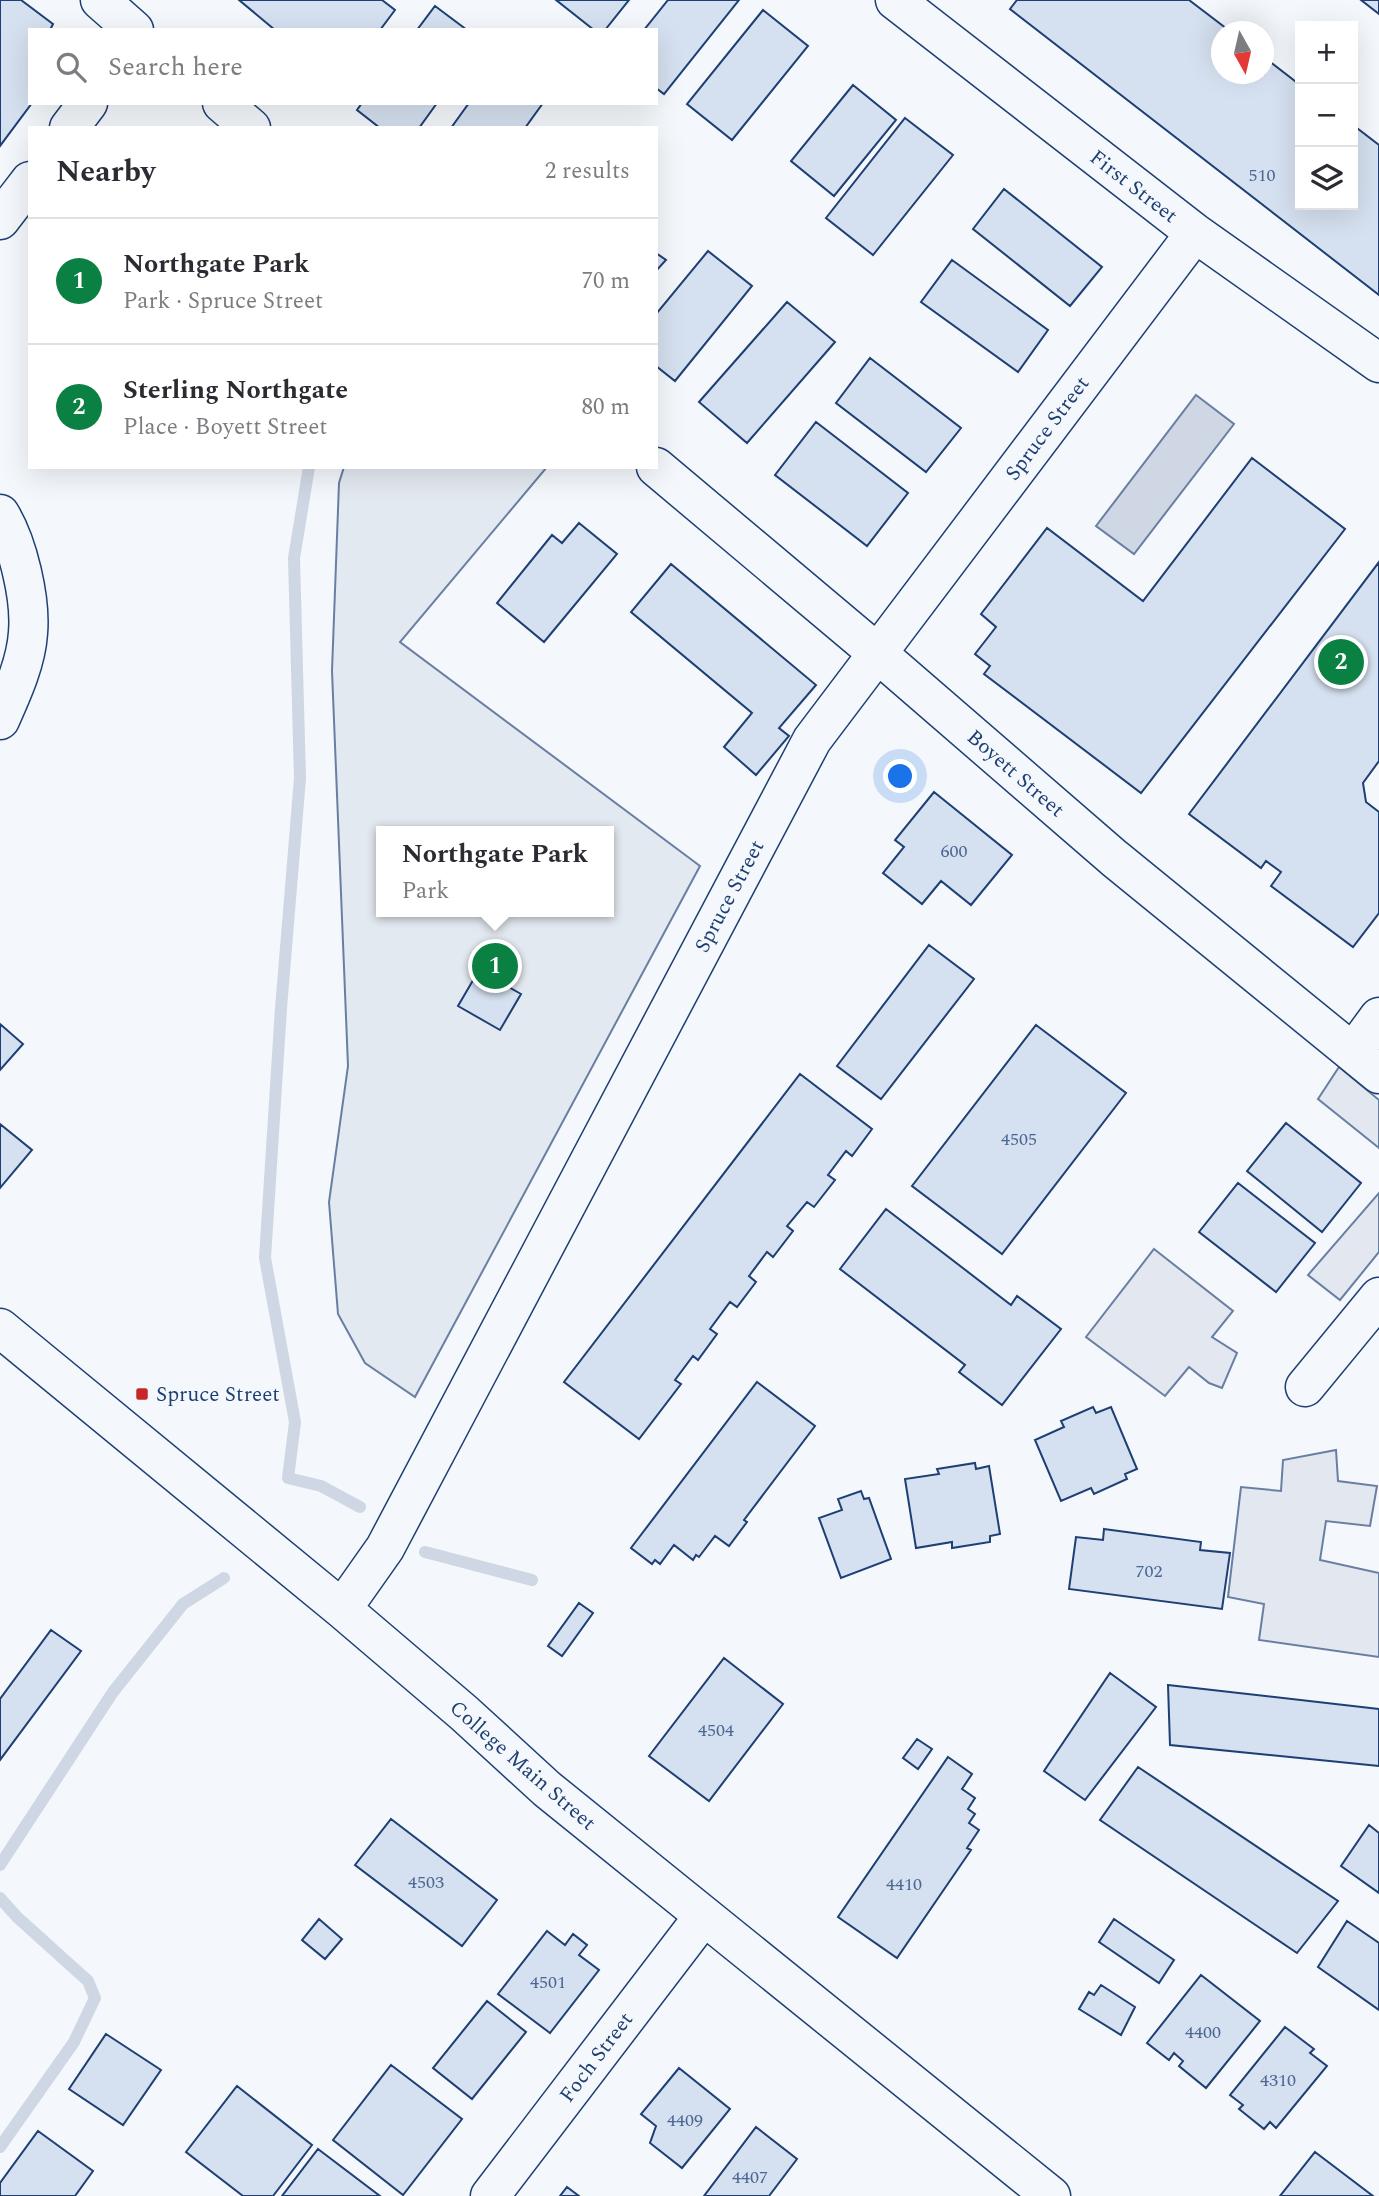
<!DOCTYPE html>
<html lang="en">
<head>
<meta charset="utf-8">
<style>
  body { margin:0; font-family:Spectral,serif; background:#f7f7f7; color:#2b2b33 }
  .controls { position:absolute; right:21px; top:21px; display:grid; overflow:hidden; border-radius:0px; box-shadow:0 7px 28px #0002 }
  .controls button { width:63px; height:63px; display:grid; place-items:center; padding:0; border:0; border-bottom:2px solid #e1e1e2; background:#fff; color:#2b2b33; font:35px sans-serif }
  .compass { position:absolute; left:1211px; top:21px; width:63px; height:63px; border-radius:50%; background:#fff; box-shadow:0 7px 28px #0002; rotate:172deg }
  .you { position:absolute; left:901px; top:777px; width:24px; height:24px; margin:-18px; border:5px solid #fff; border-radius:50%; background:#1a73e8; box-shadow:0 0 0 10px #1a73e833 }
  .badge { display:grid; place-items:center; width:46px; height:46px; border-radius:50%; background:#0b8043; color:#fff; font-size:23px; font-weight:700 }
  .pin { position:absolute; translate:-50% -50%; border:4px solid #fff; box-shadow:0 2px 7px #0006 }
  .popup { position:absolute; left:376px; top:826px; width:238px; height:91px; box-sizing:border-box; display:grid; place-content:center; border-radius:0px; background:#fff; filter:drop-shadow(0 2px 5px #0005); font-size:23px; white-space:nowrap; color:#7c7c81 }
  .popup b { font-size:26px; color:#2b2b33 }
  .popup::after { content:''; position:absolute; left:50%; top:100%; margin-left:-14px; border:14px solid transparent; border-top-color:#fff }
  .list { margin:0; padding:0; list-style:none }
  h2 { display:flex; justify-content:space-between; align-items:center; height:91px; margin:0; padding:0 28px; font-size:30px }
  h2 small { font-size:23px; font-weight:400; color:#7c7c81 }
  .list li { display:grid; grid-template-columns:46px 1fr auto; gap:21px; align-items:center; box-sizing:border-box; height:126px; padding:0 28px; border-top:2px solid #e1e1e2 }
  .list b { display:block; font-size:26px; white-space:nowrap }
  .list p { margin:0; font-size:23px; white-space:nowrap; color:#7c7c81 }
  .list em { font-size:23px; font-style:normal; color:#7c7c81 }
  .icon { flex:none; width:38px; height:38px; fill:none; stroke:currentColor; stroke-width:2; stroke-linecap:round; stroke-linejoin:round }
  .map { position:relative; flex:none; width:1379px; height:2196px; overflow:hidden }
  .search { position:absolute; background:#fff; box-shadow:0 7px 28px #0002; left:28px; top:28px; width:630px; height:77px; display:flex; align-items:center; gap:18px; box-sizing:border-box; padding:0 24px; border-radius:0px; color:#7c7c81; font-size:26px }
  .panel { position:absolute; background:#fff; box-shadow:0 7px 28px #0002; left:28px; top:126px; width:630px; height:343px; border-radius:0px }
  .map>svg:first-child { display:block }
  .green { fill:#e3e9f0; stroke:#687fa3; stroke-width:2; fill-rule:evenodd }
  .parking { fill:#e3e8f0; stroke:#687fa3; stroke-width:2 }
  .water { fill:#cfd7e4; stroke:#687fa3; stroke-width:2 }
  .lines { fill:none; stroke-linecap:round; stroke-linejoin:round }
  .stream { stroke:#cfd7e4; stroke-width:12 }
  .building { fill:#d5e0f0; stroke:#1d3f73; stroke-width:2 }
  .minor-casing { stroke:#1d3f73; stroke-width:41 }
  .minor { stroke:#f4f7fb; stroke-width:38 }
  .poi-dot { fill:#c62828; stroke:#f4f7fb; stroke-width:2.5 }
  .labels { text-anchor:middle; stroke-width:5; stroke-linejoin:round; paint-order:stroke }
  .number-label { font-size:18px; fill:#4b6792 }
  .street-label { font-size:21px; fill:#1d3f73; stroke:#f4f7fb }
  .poi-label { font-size:21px; fill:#1d3f73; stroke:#f4f7fb; text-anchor:start }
</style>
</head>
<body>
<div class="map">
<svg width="1379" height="2196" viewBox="0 0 1379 2196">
  <rect width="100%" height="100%" fill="#f4f7fb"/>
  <path class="green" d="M344 467H547L400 642 700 866 415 1397 365 1363 338 1314 329 1202 348 1066 332 671 339 483ZM381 831H609V912H381Z"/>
  <path class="parking" d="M1339 1067 1379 1100V1148L1318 1099Z
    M1379 1193V1252L1340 1300 1308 1275Z
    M1154 1249 1233 1311 1212 1337 1237 1353 1222 1388 1209 1383 1189 1367 1165 1396 1086 1337Z
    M1336 1450 1338 1481 1377 1486 1370 1526 1326 1521 1320 1560 1379 1573V1657L1259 1640 1264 1604 1228 1597 1241 1487 1281 1491 1283 1460Z"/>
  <path class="water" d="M1196 395 1234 424 1134 554 1096 526Z"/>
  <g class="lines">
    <path class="stream" d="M309 467 294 558 300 778 281 1008 265 1258 295 1422 288 1478 321 1486 360 1507
      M425 1552 532 1580
      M0 1865 113 1692 183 1604 224 1578
      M0 1898 17 1917 88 1981 95 1998 74 2042 0 2147"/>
  </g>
  <path class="building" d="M0 0H21L53 24 50 30H30V103H32L0 146Z
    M239 0H382L395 10 380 30H275Z
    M556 0H629L605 30H594Z
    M668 0H739L664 94 656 88V30H644Z
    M1017 0H1189L1231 32H1222V74H1264V57L1300 85V205H1353V125L1379 145V295L1010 9Z
    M1361 0H1379V14Z
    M435 6 467 30H417Z
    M763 10 808 46 732 140 687 104Z
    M853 85 896 120 834 196 791 161Z
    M362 103H437L419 128H380L357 110Z
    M469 103H543L525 128H451Z
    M905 118 953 155 873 255 826 218Z
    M1004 189 1102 267 1070 306 973 229Z
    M708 251 752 286 675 381 656 366V314Z
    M656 253 666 260 656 271Z
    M952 260 1048 330 1018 372 921 302Z
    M787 302 835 342 747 443 699 402Z
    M870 358 961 428 926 472 836 403Z
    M816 422 908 493 867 546 775 475Z
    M1252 458 1345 529 1141 793 984 674 990 666 975 654 996 627 981 614 1047 528 1143 601Z
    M579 523 617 554 544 642 497 603 552 535 562 543Z
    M1379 562V761L1363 783 1366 802 1379 812V913L1353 947 1271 886 1281 872 1266 861 1261 868 1189 814Z
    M671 564 816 685 779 728 789 736 756 775 724 747 752 713 631 612Z
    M934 792 1012 855 971 905 941 881 922 904 883 873 904 847 895 840Z
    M929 945 974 979 881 1099 837 1066Z
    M479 970 521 994 500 1030 458 1006Z
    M0 1024 23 1044 0 1070Z
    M1036 1025 1126 1093 1002 1254 912 1186Z
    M800 1074 872 1129 852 1156 846 1151 828 1175 835 1180 814 1207 807 1202 787 1226 793 1231 773 1257 767 1252 749 1276 756 1282 737 1307 730 1302 710 1329 717 1334 698 1360 693 1356 675 1380 681 1384 639 1439 564 1382Z
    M1286 1123 1361 1183 1322 1232 1247 1171Z
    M0 1124 32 1150 0 1188Z
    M1238 1183 1315 1243 1276 1292 1199 1232Z
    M886 1209 1011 1305 1017 1296 1061 1329 1002 1405 959 1372 965 1365 840 1269Z
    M757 1382 815 1426 744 1520 747 1522 729 1546 715 1536 699 1557 696 1555 693 1560 674 1545 660 1564 655 1560 652 1564 631 1548Z
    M1093 1407 1096 1413 1111 1407 1137 1469 1125 1474 1127 1479 1094 1494 1091 1488 1061 1501 1035 1440 1064 1427 1061 1421Z
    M975 1463 976 1469 989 1466 1000 1534 990 1536V1542L952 1548V1542L916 1548 905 1479 939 1474 937 1469Z
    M861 1491 864 1499 869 1498 891 1559 841 1578 819 1518 842 1510 838 1499Z
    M1104 1529 1201 1542 1200 1550 1230 1553 1222 1609 1069 1589 1076 1537 1103 1540Z
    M579 1603 593 1613 562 1656 548 1646Z
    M51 1630 81 1651 0 1760V1699Z
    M724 1658 783 1704 709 1801 649 1756Z
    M1110 1673 1156 1707 1085 1800 1044 1771Z
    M1168 1685 1379 1709V1766L1170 1745Z
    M917 1739 932 1749 918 1769 903 1758Z
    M948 1757 972 1774 962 1789 975 1798 968 1809 975 1814 969 1823 979 1830 967 1848 971 1850 897 1958 838 1917Z
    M1138 1767 1338 1901 1297 1953 1100 1820Z
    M391 1819 497 1900 462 1946 355 1865Z
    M1369 1825 1379 1833V1893L1341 1866Z
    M319 1919 342 1939 325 1959 302 1940Z
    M1114 1919 1174 1960 1159 1983 1099 1942Z
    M1347 1921 1379 1943V2010L1318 1967Z
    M547 1931 565 1945 573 1934 587 1945 579 1955 599 1970 550 2033 498 1994Z
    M1201 1975 1260 2021 1206 2088 1179 2066 1183 2061 1174 2053 1169 2060 1147 2043Z
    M1101 1985 1135 2007 1121 2035 1079 2009 1089 1992 1094 1995Z
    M487 2001 526 2032 472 2099 433 2068Z
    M1285 2027 1314 2049 1310 2053 1327 2066 1276 2128 1270 2122 1264 2129 1239 2109 1243 2105 1230 2095Z
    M106 2034 161 2070 123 2125 69 2089Z
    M391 2065 462 2119 403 2195 333 2140Z
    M679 2068 730 2109 682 2168 650 2143 656 2126 641 2114Z
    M237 2086 312 2145 273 2196H243L186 2152Z
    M756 2127 797 2159 769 2196H704Z
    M38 2131 93 2171 75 2196H0V2183Z
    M318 2149 380 2196H282Z
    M1315 2152 1373 2196H1280Z
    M567 2187 579 2196H560Z"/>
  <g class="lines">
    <defs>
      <path id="minor" d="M100 0 134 30
        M895 0 1195 233 1379 363
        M222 103 251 128
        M69 128 88 103
        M0 220 30 181
        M656 467 876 652 1114 858 1379 1074
        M0 514C18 543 31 599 28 633 26 663 12 693 0 720
        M1354 1051 1379 1017
        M0 1328 342 1609 464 1713 547 1789 1051 2196
        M1305 1387 1379 1297
        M342 1609 385 1548 812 740 1195 233
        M490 2196 703 1917"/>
    </defs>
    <use href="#minor" class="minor-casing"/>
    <use href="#minor" class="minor"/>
  </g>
  <rect class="poi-dot" x="135" y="1387" width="14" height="14" rx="3.5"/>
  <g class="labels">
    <g class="number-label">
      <text x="1262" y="181">510</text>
      <text x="954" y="857">600</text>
      <text x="1019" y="1145">4505</text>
      <text x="1149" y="1577">702</text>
      <text x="716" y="1736">4504</text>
      <text x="426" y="1888">4503</text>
      <text x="904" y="1890">4410</text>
      <text x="548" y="1988">4501</text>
      <text x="1203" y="2038">4400</text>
      <text x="1278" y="2086">4310</text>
      <text x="685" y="2126">4409</text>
      <text x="750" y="2183">4407</text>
    </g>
    <g class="street-label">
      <text transform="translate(1134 186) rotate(38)" y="7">First Street</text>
      <text transform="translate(1047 428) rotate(-53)" y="7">Spruce Street</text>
      <text transform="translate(1016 773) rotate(41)" y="7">Boyett Street</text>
      <text transform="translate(729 896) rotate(-62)" y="7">Spruce Street</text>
      <text transform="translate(523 1765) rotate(41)" y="7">College Main Street</text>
      <text transform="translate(596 2057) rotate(-53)" y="7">Foch Street</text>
    </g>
    <g class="poi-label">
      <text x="156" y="1401">Spruce Street</text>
    </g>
  </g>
</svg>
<div class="controls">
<button>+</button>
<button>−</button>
<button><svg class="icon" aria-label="layers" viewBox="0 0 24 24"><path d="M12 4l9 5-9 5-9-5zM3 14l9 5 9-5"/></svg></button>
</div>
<svg class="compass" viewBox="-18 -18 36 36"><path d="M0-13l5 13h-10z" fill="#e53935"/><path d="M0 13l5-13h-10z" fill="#7c7c81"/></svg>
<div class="you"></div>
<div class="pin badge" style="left:495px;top:966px">1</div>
<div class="popup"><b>Northgate Park</b>Park</div>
<div class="pin badge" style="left:1341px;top:662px">2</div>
<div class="search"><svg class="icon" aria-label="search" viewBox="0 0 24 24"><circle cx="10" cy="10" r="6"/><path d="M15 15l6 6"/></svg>Search here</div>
<section class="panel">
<h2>Nearby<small>2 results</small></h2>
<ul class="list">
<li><span class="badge">1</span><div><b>Northgate Park</b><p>Park · Spruce Street</p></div><em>70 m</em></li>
<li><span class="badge">2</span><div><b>Sterling Northgate</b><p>Place · Boyett Street</p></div><em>80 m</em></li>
</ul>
</section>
</div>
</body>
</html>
